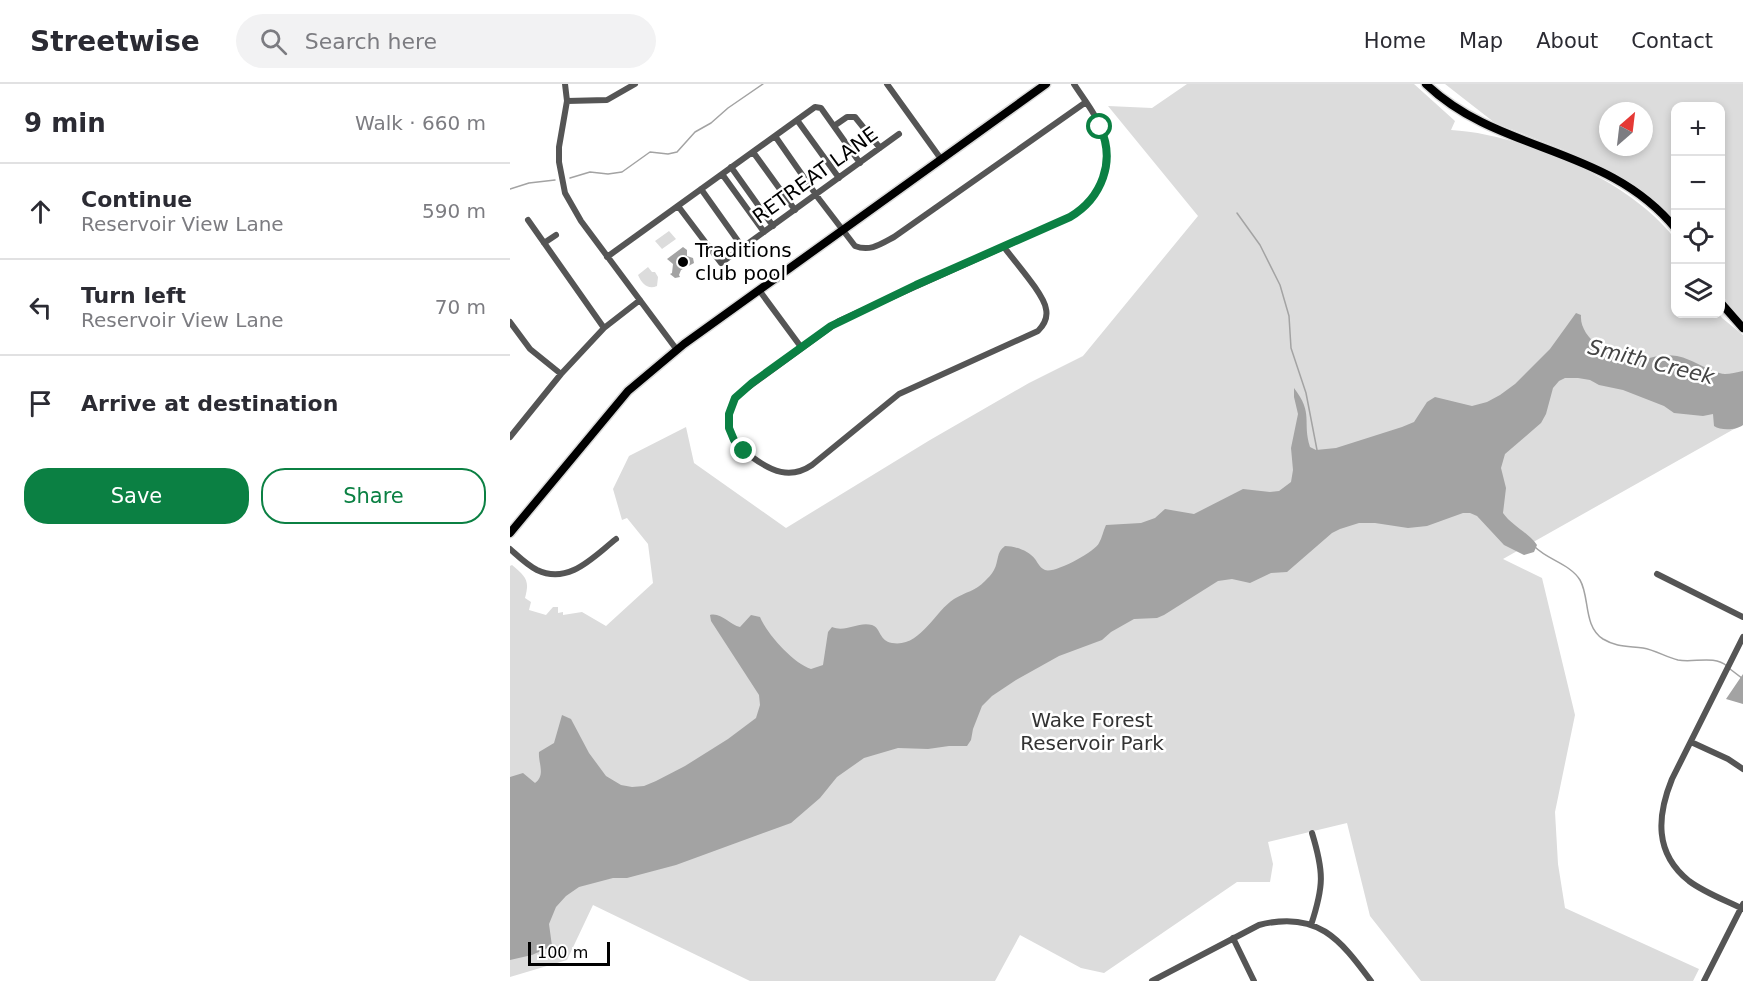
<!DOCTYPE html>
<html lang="en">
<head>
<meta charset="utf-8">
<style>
  body { margin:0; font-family:"DejaVu Sans",sans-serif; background:#f2f2f3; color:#2b2b33 }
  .controls { position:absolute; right:18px; top:18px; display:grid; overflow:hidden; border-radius:12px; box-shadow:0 3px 9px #0003 }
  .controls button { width:54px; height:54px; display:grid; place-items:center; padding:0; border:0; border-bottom:2px solid #e1e1e2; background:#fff; color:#2b2b33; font:30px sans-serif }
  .compass { position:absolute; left:1089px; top:18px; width:54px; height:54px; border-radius:50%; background:#fff; box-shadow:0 3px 9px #0003; rotate:28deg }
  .scale { position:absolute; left:18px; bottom:15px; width:82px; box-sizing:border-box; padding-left:6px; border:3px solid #000; border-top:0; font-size:16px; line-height:21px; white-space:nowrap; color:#000; -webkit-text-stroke:4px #fff; paint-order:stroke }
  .stop { position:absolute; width:18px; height:18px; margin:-14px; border:4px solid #0b8043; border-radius:50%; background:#fff }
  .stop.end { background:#0b8043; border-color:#fff; box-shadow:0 2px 6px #0008 }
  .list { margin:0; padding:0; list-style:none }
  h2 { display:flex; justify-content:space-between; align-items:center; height:78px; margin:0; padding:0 24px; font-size:26px }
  h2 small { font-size:20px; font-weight:400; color:#7c7c81 }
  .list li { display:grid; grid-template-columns:39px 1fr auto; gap:18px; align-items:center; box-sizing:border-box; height:96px; padding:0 24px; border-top:2px solid #e1e1e2 }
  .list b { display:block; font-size:22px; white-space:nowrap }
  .list p { margin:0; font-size:20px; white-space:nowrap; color:#7c7c81 }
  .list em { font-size:20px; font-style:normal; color:#7c7c81 }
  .actions { display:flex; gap:12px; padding:18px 24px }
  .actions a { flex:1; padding:14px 0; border:2px solid #0b8043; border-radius:24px; text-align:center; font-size:21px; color:#0b8043 }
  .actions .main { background:#0b8043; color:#fff }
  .icon { flex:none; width:33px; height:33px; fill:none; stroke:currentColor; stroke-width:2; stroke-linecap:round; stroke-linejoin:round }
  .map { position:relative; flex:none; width:1233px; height:897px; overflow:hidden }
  header { display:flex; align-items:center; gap:36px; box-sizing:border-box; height:84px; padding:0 30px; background:#fff; border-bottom:2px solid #e1e1e2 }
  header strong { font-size:28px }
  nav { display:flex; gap:33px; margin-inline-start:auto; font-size:21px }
  .search { width:420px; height:54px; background:#f2f2f3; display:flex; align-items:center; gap:15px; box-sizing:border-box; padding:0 21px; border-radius:33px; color:#7c7c81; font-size:22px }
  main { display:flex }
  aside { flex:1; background:#fff }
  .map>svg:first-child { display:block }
  .green { fill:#dcdcdc; fill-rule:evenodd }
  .water { fill:#a3a3a3 }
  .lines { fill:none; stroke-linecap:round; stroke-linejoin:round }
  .stream { stroke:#a3a3a3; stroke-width:1.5 }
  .major-casing { stroke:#dbdbdb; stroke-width:11 }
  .minor { stroke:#555; stroke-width:6 }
  .major { stroke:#000; stroke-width:8 }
  .route { stroke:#0b8043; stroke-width:8 }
  .poi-dot { fill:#000; stroke:#fff; stroke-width:2 }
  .labels { text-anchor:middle; stroke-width:5; stroke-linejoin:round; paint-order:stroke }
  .street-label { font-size:20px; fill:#000; stroke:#fff }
  .poi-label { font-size:20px; fill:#000; stroke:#fff; text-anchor:start }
  .park-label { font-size:20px; fill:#333; stroke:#fff }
  .water-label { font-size:21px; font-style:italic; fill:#444; stroke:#fff }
</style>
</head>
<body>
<header>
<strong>Streetwise</strong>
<div class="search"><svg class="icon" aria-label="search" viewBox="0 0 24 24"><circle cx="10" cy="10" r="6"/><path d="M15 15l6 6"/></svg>Search here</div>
<nav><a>Home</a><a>Map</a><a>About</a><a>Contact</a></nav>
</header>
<main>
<aside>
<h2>9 min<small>Walk · 660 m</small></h2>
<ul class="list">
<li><svg class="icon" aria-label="ahead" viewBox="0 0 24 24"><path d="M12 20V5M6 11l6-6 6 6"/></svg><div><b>Continue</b><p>Reservoir View Lane</p></div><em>590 m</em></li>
<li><svg class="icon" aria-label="left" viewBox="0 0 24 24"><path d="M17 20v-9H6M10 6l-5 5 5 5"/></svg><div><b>Turn left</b><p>Reservoir View Lane</p></div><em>70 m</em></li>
<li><svg class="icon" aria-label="arrive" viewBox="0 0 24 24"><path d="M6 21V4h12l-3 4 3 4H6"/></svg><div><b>Arrive at destination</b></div></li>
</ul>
<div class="actions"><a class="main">Save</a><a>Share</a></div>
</aside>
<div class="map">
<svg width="1233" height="897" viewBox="0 0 1233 897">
  <rect width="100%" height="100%" fill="#fff"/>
  <path class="green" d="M677 0H904L945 37 941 46C1013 50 1122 97 1165 155L1166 230H1209L1212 234 1233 251V340L993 475 1032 494 1065 631 1045 728 1048 780 1055 824 1189 885 1183 897H911L860 832 837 739 758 758 763 780 760 798H727L594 889 571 884 510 851 485 897H240L83 821 57 876 0 893V482L2 481C16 493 20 496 15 514L21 518 19 526 36 531 43 523H48V529L53 528V531L72 528 96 542 143 499 138 460 117 434 112 436 103 405 119 372 176 343 184 379 276 444 420 356 519 299 573 272 688 132 598 22 642 24Z
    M935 0H1233V237L1223 227 1211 209 1210 22H1166L1165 140 1155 128 1095 85 1052 65 985 39ZM1098 27H1134V63H1098Z
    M159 147 166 155 152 165 145 157Z
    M138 183 142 188H145L148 193 147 202C138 206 132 200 128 191Z"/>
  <path class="water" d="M173 163 177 166V172L183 174 184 179 171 186 169 191 170 193 165 194 160 190 162 189 163 180 157 175Z
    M1066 229 1071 231C1069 254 1101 275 1122 276 1137 277 1147 269 1167 272 1183 275 1201 289 1215 290 1220 290 1227 288 1233 287V341C1227 346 1211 347 1204 342L1203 330 1193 332 1164 329 1154 322 1113 306 1089 301 1080 296 1068 294H1055L1049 297 1043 304 1036 330 1031 339 995 370 991 384 996 404 993 429C1002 442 1018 448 1027 461L1024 468 1014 471 994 461 967 432 960 429H953L917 442 898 444 865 439H849L830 445 822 449 777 488 761 489 740 499 722 495 708 497 654 531 647 534 624 535 601 548 592 556 549 572 506 596 482 612 472 622 463 645 461 656 457 662H439L418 665 388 664 354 674 327 693 310 714 281 739 166 781 117 794H103L69 803 56 812 46 823 39 840 42 862 22 871 0 876V693L13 689 25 699C36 691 28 679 29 668L44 659 52 631 61 635 79 669 96 692 111 701 122 703 134 702 146 697 175 682 218 655 246 634 250 621 249 611 201 537 200 531C211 528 220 541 230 543L241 531 250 533C257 550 283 579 301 585L313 581 318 548 322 543C336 549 348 537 362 541 371 544 369 557 382 559 410 564 424 528 444 515 455 508 466 507 475 497 478 494 482 490 484 486 489 477 486 468 495 462 505 462 519 467 525 475 528 479 530 484 535 486 544 490 585 468 589 459 592 454 593 447 596 441L631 439 645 434 655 425 684 430 733 405 760 408 769 407 781 398 783 386 781 364 788 330 784 313V304C804 330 792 337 800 363L806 366 826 364 892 343 904 338 917 318 925 313 962 322 977 318 990 311 1005 300 1040 265Z
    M1233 590V620L1216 615Z"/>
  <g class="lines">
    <path class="stream" d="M60 94 80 88 98 90 112 88 140 68 158 70 167 68 185 48 201 39 218 24 253 0
      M0 105 19 99 45 96
      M727 129 750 161 770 201 779 232 781 264 796 309 807 366
      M1025 463C1038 476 1060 480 1070 496 1080 513 1073 542 1093 555 1106 563 1118 562 1133 564 1145 566 1156 573 1168 576 1184 579 1204 571 1217 582
      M1220 585 1233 595"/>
    <defs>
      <path id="major" d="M916 0C989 70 1098 61 1166 145
        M1210 218 1233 244
        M0 449 118 307 174 260 536 0"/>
    </defs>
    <use href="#major" class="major-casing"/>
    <path class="minor" d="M55 0 57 17 49 63V78L55 109 71 137 167 266
      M377 0 431 75
      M57 17 97 16 125 0
      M287 36 329 94
      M324 42 337 33H345L370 64
      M265 52 309 115 345 162C360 168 371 160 384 153L576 18
      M243 68 285 126
      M221 83 263 142
      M212 90 254 148
      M191 105 233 164
      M168 122 211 179 389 50
      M18 136 94 244
      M34 159 46 151
      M494 163C504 177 534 210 536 225 538 234 534 241 528 247L389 310 302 381C280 396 261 387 242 373 219 356 209 335 229 310L329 237 560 133C588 116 604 85 594 53 589 34 575 17 564 0
      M97 173 305 23 311 24 350 79
      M249 206 291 263
      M0 238 20 265 51 290
      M0 353 51 290 94 244 130 216
      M0 465C8 472 17 481 27 486 59 501 83 473 106 455
      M1147 490 1233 533
      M1233 553 1162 695C1147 732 1144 769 1179 797 1195 809 1215 816 1233 825
      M1181 658 1218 675 1233 685
      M801 841C814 802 814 788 802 749
      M723 854 744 897
      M642 897 749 841C807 826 830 855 861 897
      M1194 897 1233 820"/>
    <use href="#major" class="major"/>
  </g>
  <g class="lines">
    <path class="route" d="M234 367 224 356 219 344V330L225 314 242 299 321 242 406 201 560 133C592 114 606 77 590 43"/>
  </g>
  <circle class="poi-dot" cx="173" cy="178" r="6"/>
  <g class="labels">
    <g class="street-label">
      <text transform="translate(305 91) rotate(-36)" y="7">RETREAT LANE</text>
    </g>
    <g class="poi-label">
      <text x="185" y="173">Traditions<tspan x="185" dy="23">club pool</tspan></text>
    </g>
    <g class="park-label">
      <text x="582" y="643">Wake Forest<tspan x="582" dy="23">Reservoir Park</tspan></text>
    </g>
    <g class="water-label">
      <text transform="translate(1141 278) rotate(14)" y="7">Smith Creek</text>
    </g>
  </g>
</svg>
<div class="controls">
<button>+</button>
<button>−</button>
<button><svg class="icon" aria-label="locate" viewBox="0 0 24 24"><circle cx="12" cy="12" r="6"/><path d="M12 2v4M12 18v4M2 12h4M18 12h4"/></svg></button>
<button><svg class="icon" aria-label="layers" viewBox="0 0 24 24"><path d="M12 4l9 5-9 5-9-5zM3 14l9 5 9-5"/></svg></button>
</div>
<svg class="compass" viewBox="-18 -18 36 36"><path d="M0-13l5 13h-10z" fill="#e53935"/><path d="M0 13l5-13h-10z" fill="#7c7c81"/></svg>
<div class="scale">100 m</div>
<div class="stop" style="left:590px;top:43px"></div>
<div class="stop end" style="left:234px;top:367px"></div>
</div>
</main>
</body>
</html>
